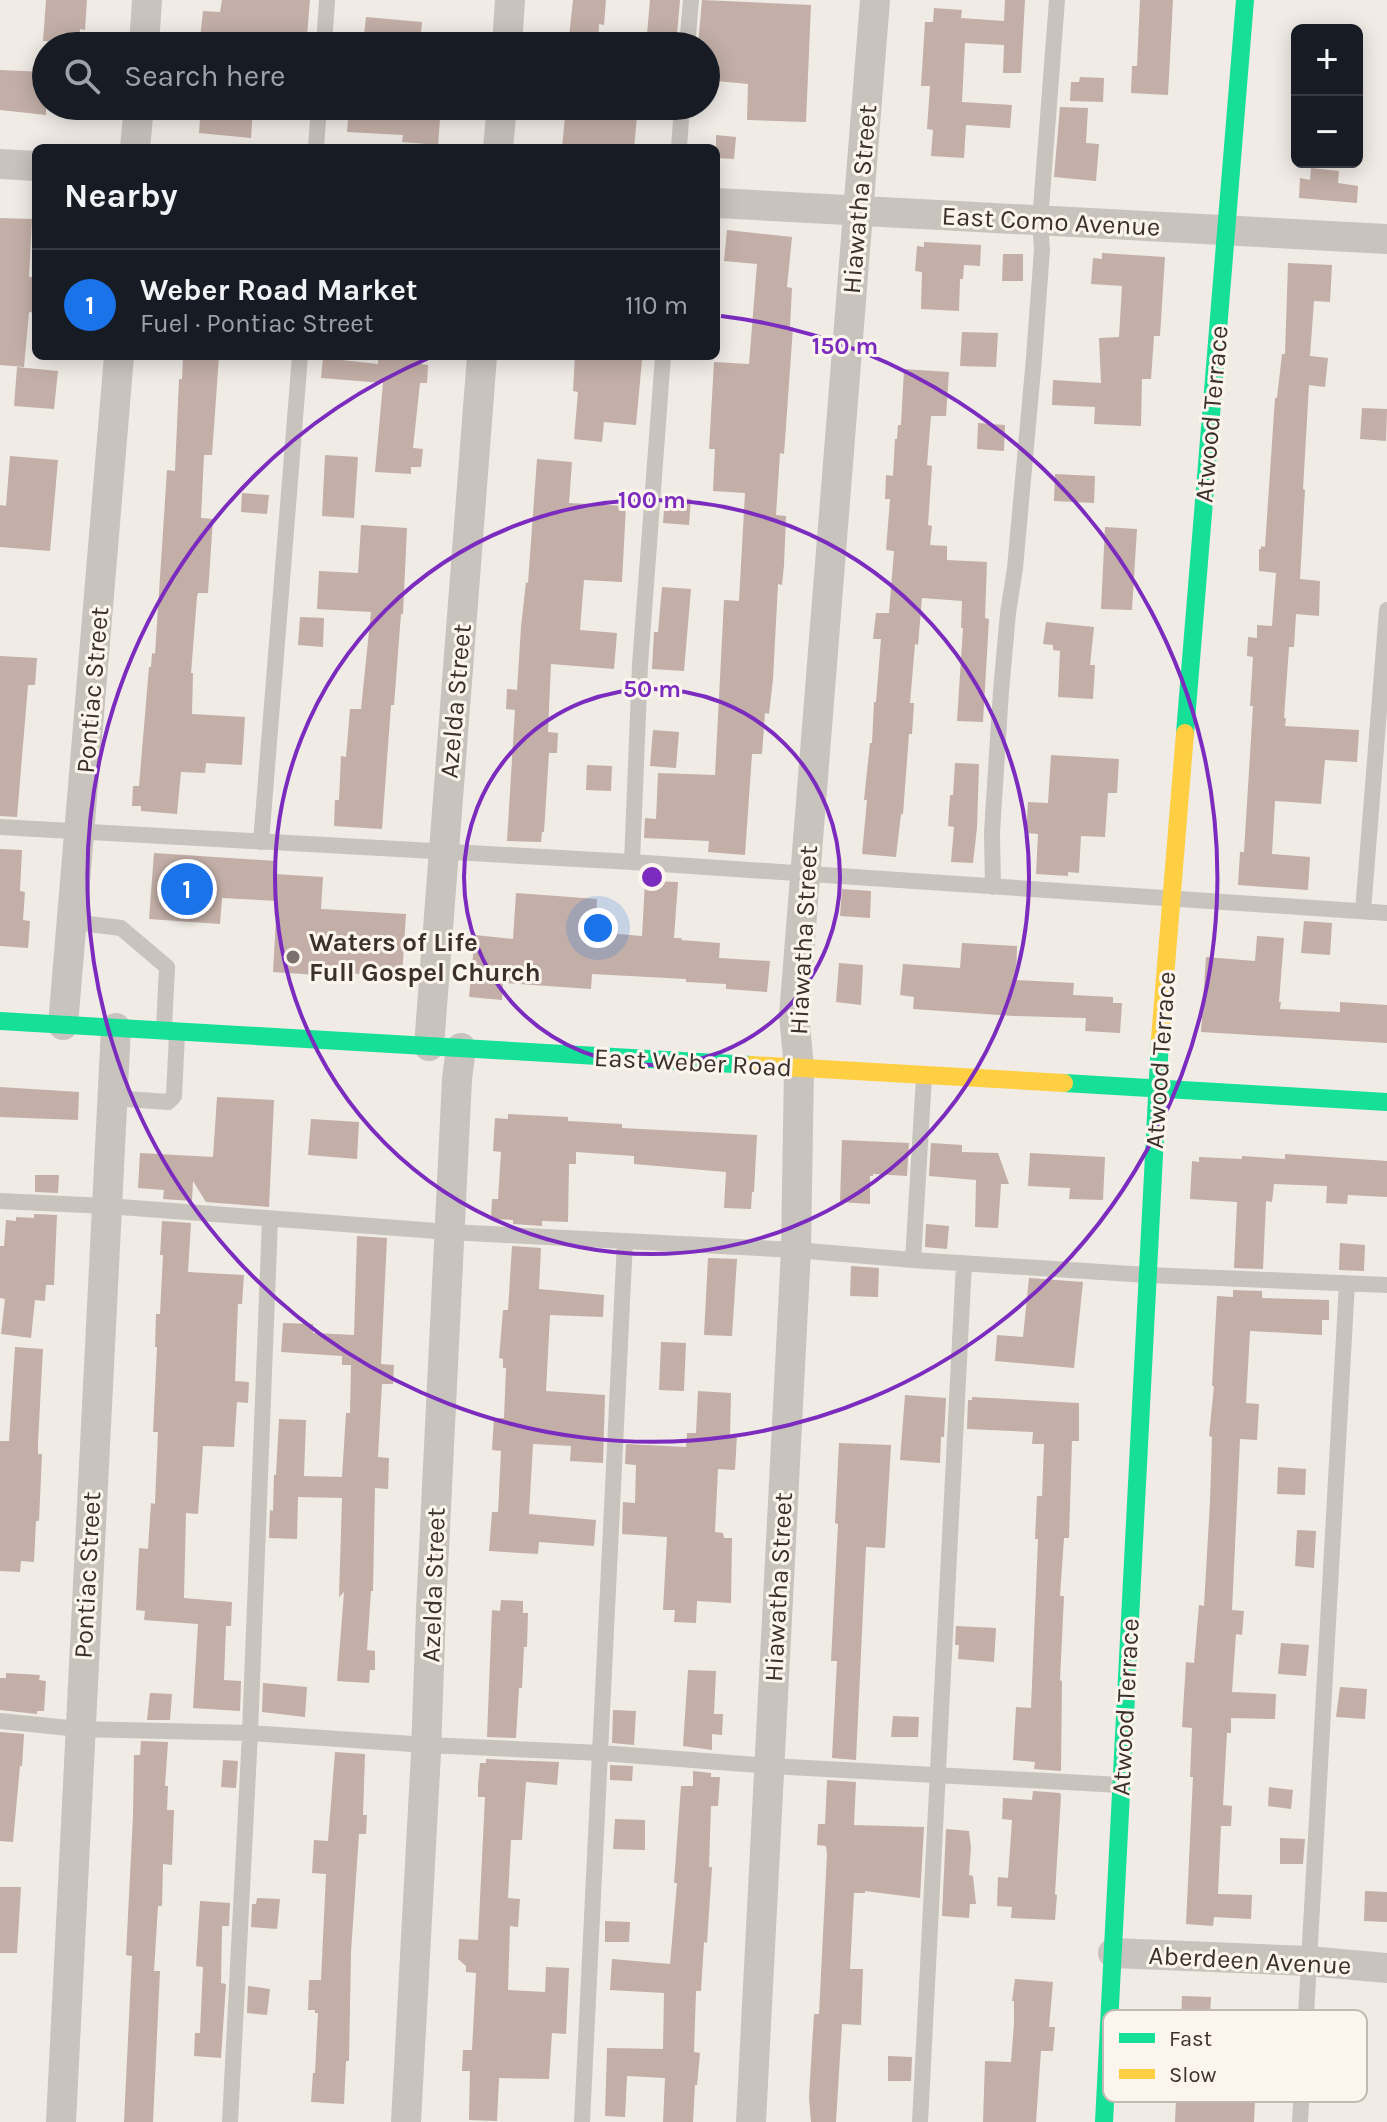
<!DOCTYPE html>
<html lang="en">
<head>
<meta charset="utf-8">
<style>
  body { margin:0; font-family:Karla,sans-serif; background:#20242c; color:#f1f3f6 }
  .controls { position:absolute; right:24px; top:24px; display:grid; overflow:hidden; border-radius:12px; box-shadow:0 4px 20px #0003 }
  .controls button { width:72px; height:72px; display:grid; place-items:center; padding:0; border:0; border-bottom:2px solid #363941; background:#171b24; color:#f1f3f6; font:40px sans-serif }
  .you { position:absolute; left:598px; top:928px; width:28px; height:28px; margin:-20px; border:6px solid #fff; border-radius:50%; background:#1a73e8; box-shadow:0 0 0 12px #1a73e833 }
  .badge { display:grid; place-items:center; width:52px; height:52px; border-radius:50%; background:#1a73e8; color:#fff; font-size:26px; font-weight:700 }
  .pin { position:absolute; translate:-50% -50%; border:4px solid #fff; box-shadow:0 2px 8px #0006 }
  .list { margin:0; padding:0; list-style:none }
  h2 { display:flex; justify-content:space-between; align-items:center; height:104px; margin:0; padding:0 32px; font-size:34px }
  h2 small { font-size:26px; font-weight:400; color:#9ea1a6 }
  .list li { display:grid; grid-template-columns:52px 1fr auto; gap:24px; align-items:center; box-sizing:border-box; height:112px; padding:0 32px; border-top:2px solid #363941 }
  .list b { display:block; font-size:30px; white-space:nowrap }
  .list p { margin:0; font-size:26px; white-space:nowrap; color:#9ea1a6 }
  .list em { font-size:26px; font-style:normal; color:#9ea1a6 }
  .icon { flex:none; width:44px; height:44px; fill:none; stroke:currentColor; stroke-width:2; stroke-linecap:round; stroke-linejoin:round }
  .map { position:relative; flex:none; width:1387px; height:2122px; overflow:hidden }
  .search { position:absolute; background:#171b24; box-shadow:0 4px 20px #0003; left:32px; top:32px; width:688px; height:88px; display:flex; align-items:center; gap:20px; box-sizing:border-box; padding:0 28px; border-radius:44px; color:#9ea1a6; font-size:30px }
  .panel { position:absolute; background:#171b24; box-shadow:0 4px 20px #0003; left:32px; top:144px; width:688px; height:216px; border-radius:12px }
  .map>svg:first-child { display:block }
  .building { fill:#c3afa7 }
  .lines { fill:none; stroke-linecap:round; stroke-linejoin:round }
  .lane { stroke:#c9c3be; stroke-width:16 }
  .street { stroke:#c9c3be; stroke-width:30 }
  .fast { stroke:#16e098; stroke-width:18 }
  .slow { stroke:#ffcf43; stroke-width:18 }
  .ring { fill:none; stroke:#7b2cbf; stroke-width:4 }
  .poi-dot { fill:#7a716c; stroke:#fbf5ee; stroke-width:3 }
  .labels { text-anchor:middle; stroke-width:6; stroke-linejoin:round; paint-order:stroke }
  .street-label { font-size:26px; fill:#3b302b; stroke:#fbf5ee }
  .poi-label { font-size:26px; font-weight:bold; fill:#3b302b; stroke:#fbf5ee; text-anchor:start }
  .key { fill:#fbf5ee; stroke:#c1bab4; stroke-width:2 }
  .key-label { font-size:22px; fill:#3b302b }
  .centre { fill:#7b2cbf; stroke:#fbf5ee; stroke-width:4 }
  .ring-label { font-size:24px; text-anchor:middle; font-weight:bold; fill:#7b2cbf; stroke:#fbf5ee; stroke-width:6; stroke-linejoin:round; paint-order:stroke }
</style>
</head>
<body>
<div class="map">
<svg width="1387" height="2122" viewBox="0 0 1387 2122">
  <rect width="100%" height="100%" fill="#f0ebe5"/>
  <path class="building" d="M46 0H87L85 30 80 29 79 43 43 41Z
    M222 0H310L307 36 252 32 251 43 200 39 203 11 220 12Z
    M573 0H606L604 25 599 24 598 46H568Z
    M650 0H680L676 46H646Z
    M702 0 811 5 806 122 747 120 748 84 706 80V46H698Z
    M1005 0H1025L1021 73H1003L1004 45 965 43 962 102 1012 105 1010 128 966 125 964 158 931 156 933 130 927 129 930 86H921L925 22H933L934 8 962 10 961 18 1004 21Z
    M1140 0H1173L1168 95 1131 93 1132 66H1137Z
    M366 17 422 22 420 45 368 40 369 35H364Z
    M0 70 46 72V115L0 110Z
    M1080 77 1104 78 1103 102 1070 101 1071 82H1079Z
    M201 106 253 108 251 138 199 133Z
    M349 106H441L438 145 402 142 403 135 347 132Z
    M566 106H638L634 148H562Z
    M1060 107 1088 108 1086 143 1099 144 1096 181 1054 177Z
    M716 135 736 137 734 159 716 158Z
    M1311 168 1339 171 1338 183 1358 186 1357 203 1299 198 1300 178 1310 180Z
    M0 218 32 219 29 277H36V313L29 312 24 367 0 365Z
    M727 230 792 237 787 287 792 288 790 327H793L784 454 780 453 776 515 786 516 784 565 782 585 778 584 773 679 769 714 765 713 762 754H752L745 855 708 852 709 841 644 838 645 818 656 819 658 773 715 775 724 600 739 601 745 493 713 491 715 449H709L714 362 749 364 757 264 724 261Z
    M924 242 981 245 980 266 964 265 963 279H960L959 311 921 309 922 272 915 271 917 246 924 247Z
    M1102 253 1165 257 1160 336H1154L1151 379H1142L1141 426 1094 424 1095 407 1052 405 1053 380 1101 383 1099 338 1119 337 1122 286 1091 284 1093 258 1102 259Z
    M1003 254H1023V281H1002Z
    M1288 263 1332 265 1330 302 1314 301 1310 356 1328 358 1325 387 1309 385 1303 489 1305 490 1300 579 1320 581 1319 616 1296 614 1294 647H1289L1284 718H1286L1285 726 1359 730 1357 762 1325 760 1321 804 1275 801 1272 854 1310 857 1308 890 1238 885 1240 852H1244L1253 706H1250L1253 657 1247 656 1248 637 1257 638V625L1272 626 1276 573 1259 571V549H1261V546L1265 547 1275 398H1277L1282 354H1285Z
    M962 332 998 333 996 367 960 366Z
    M183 356H219L212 455H204L201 518 213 519 208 593H198L197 597 191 673H193L192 714 245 717 242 765 206 763 205 773 181 772 177 814 141 811V806H132L133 786H139L149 667H151L152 653 155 654 167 470 175 471 179 379H182Z
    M378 356H421V364L428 365 427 383H420L413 448 423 449 421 467H411V474L375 472 383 383 321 378 323 358 378 364Z
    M575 356 642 360 636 425 604 422 602 442 574 439 578 392 573 391Z
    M17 367 58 371 54 409 14 406Z
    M904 369 949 372 946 416H931L927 465 932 466 928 525 932 526 930 545 947 546V560L987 562 985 618 989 619 983 722 957 721 963 628H961L962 601 922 598 918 645 915 644 910 703H914L912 734H909L903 814H901L896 857 862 854 867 800H864L870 743H872L874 702H876L881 639H873L876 613H889L894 551 886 550 890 499H885L886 475 893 476 895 439H897L898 425H901Z
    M1362 408 1387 409 1386 441 1360 439Z
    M978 423 1005 425 1004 451 977 449Z
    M325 455 358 457 354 518 322 516Z
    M10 456 58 460 50 551 0 547V505L6 506Z
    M537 459 572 462 569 503 626 506 622 582 584 580 580 630 617 633 614 669 551 664 548 732 558 733 557 753H549L544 832H542L541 842 507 841 515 710 506 709 507 689 517 690 521 627 526 582 528 583Z
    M1055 474 1095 476 1094 503 1054 501Z
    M242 493 269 495 267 514 241 512Z
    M665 497 691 499 689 525 663 523Z
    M361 525 407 528 403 614H401L394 705H391L382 829 334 826 335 800H339L341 756 346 757 350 709H361L371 612 317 609 319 571 358 573Z
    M1105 527 1137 529 1132 610 1101 609Z
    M662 587 691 589 684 671 652 669 654 632H658Z
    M300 617 324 618 323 647 298 645Z
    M1046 622 1094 627 1090 665H1095L1093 699 1058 697 1060 651 1053 650V645L1043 644Z
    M0 656 37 658 35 685H28L17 817 0 816Z
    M653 730 679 732 676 768 650 766Z
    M1051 755 1119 759 1117 793H1108L1105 837 1081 836 1079 873 1068 872V876L1036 874 1038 834 1026 833 1028 802 1048 803Z
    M955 763 979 764 977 828 973 863 951 862 954 827 948 826 950 795H953Z
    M587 765 612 766 611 791 586 790Z
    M0 849 22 850 20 891 25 892 23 920 30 921 28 948 0 946Z
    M154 853 276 861 275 874 323 877 321 909 406 914 402 977 317 971V975L273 972 277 901 222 898 220 924 149 919Z
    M645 881 678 882 674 938H682L681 940 720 943 719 958 770 961 767 992 726 989V984L686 982V979L592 974 591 989 503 983 502 1000 469 997 475 935 513 939 516 893 597 899 595 932 642 936Z
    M842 889 871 891 870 918 840 916Z
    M1304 921 1332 923 1330 955 1301 953Z
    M1257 936 1284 938 1279 1002H1281L1280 1009 1340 1012V1002L1387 1005V1043L1201 1032 1206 957 1255 961Z
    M962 943 1017 946 1016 980 1074 983 1073 995 1113 997V1003H1122L1120 1033 1085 1031 1086 1018 1014 1016 913 1009 914 997 900 995 903 964 960 968Z
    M839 963 863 965 861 1005 836 1002Z
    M0 1087 79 1092 78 1120 0 1117Z
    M217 1097 274 1100 269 1207 206 1202 193 1181 192 1201 163 1199 164 1190 138 1188 140 1153 213 1157Z
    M508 1114 568 1117V1121L622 1124V1128L757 1135 754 1192H752L751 1209 724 1208 726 1172 634 1164V1156L576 1152V1164H569L568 1222 542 1221V1226L513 1224V1220L491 1219 492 1199H498L501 1152 493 1151 495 1118 508 1119Z
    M311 1119 359 1122 357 1159 308 1155Z
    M842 1140 909 1143 907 1176 873 1174V1176H870V1204L840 1202Z
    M931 1143 962 1145V1152L998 1153 1009 1184H1001L998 1228 975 1227 976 1180 929 1176Z
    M1030 1153 1105 1157 1103 1200 1069 1199 1070 1188 1028 1186Z
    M1285 1154 1387 1161V1197L1348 1195 1347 1204 1326 1203 1327 1186 1274 1184 1272 1202 1266 1201 1263 1269 1234 1268 1237 1202 1190 1199 1192 1161 1199 1162V1157L1242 1159V1156L1285 1159Z
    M35 1175H59L58 1193 35 1192Z
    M34 1214 57 1215 54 1285H46L45 1301 35 1300 31 1338 1 1334 5 1299 0 1298V1246H4L6 1220 16 1221V1217L34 1218Z
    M162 1221 191 1223 188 1272 244 1275 242 1304H238L235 1381 249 1382 248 1403 237 1402 234 1447 203 1446 198 1514 186 1513 184 1598 232 1602 231 1626H226L224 1680 241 1681 240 1711 193 1708 198 1624 144 1620 145 1611 136 1610 139 1548 148 1549 151 1503 155 1504 158 1432H153L157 1347H155L156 1314H160L163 1255H160Z
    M926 1224 949 1226 947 1249 925 1247Z
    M357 1236 387 1238 381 1364 394 1365 393 1384H382L378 1457 389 1458 388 1489 375 1488 373 1591H371L367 1650 375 1651V1670H370L369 1683 337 1681 344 1592 339 1597 342 1498 298 1497 297 1539 269 1538 270 1510 273 1511 274 1475H276L279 1419 306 1420 304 1476 342 1477 346 1413H350L351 1365H342V1356L281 1352 283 1323 313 1324V1333L354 1335Z
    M1340 1243 1365 1245 1364 1271 1339 1270Z
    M512 1246 541 1248 539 1289 604 1295 603 1317 550 1315 546 1391 605 1395 603 1463 570 1461 571 1446 533 1444 529 1514 596 1520 594 1546 539 1542 538 1554 489 1551 492 1512H498L501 1451 492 1450 494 1418H504L506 1368H503V1359L499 1358 503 1310H508Z
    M708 1258 737 1259 732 1336 704 1335Z
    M851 1266 879 1268 878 1297 850 1296Z
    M1029 1278 1083 1282 1074 1368 995 1361 997 1335 1023 1337Z
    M1233 1290 1262 1291V1298L1329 1300V1320H1322V1335L1250 1331 1246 1403 1259 1404 1257 1440 1240 1439 1232 1610 1244 1611 1242 1635 1236 1634 1232 1692 1276 1694 1275 1719 1231 1718V1733H1227L1223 1805 1232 1806 1231 1826H1221L1218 1894 1252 1895 1251 1919 1214 1917 1213 1926 1186 1924 1193 1777H1190L1192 1728 1182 1727 1186 1662 1194 1663 1199 1605 1204 1606 1210 1502 1212 1437 1209 1436 1214 1386H1212L1217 1296 1233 1297Z
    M661 1342 686 1343 684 1391 659 1390Z
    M15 1347 43 1349 38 1442V1454H42L39 1521H36L34 1562 21 1561 20 1572 0 1571V1441H9Z
    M698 1391 731 1393 730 1435H737L735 1470 718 1469 715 1532 723 1533 724 1538H732L731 1603 697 1601 696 1623 674 1622 675 1610H663L667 1537 622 1534 623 1502 635 1503 636 1465 625 1464 626 1444 686 1447 687 1433H696Z
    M905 1395 946 1398 944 1437H941L940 1463 900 1460Z
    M972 1397 1079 1403V1441H1072L1069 1538H1064L1060 1596H1064L1060 1680 1062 1681 1061 1771 1034 1769 1035 1762 1013 1760 1016 1707 1031 1708 1038 1539H1035L1037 1496H1042L1044 1444H1032L1033 1432 967 1429 968 1400H972Z
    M839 1443 891 1445 885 1548 866 1547 856 1760 832 1758 837 1661H831L838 1524 835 1523Z
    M1278 1467 1306 1469 1305 1495 1277 1494Z
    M1297 1530 1316 1531 1314 1568 1295 1566Z
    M501 1600 523 1601V1613H528L527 1647H524L522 1688H519L516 1738 487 1737 492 1610 500 1611Z
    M956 1626 996 1628 994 1662 958 1659 959 1645H955Z
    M1281 1643 1309 1645 1306 1676 1278 1674Z
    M688 1670 716 1671 714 1714H723L722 1735 712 1734V1750L683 1746Z
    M6 1673 40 1675 39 1680 46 1681 44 1711H37V1714L0 1710V1678H6Z
    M263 1683 307 1687 305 1717 262 1712Z
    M1340 1687 1367 1689 1365 1719 1336 1717Z
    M150 1693 172 1694 170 1720H147Z
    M613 1710 636 1711 634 1745 612 1743Z
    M893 1716 919 1717 918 1737H891Z
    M0 1732 24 1734 22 1766H20L13 1842 0 1841Z
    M141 1741 168 1742 165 1786H168L167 1810H174L172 1865 163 1864 162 1906H158L154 1971H160L153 2122H124L132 1956 126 1955 133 1816 134 1755H140Z
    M335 1752 365 1754 363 1815H367L366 1834H359L351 1952 349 2061H346L344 2104 311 2102 313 2073H315L318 2013H315V2010H308L309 1980H321L326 1874 312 1873 314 1840 328 1841Z
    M486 1759 559 1762 557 1785 526 1782 522 1840H511L508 1898 520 1899 518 1927 510 1926 508 1990 545 1992 546 1967 569 1968 566 2034 552 2033 549 2079 499 2078 497 2121 469 2120 470 2071H462L463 2050H472L476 1973 466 1972V1966L458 1959 459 1939 478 1940 485 1797H478V1785L480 1763H486Z
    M223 1760 238 1761 236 1788 221 1787Z
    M610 1765 633 1766 632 1781 610 1780Z
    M693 1771 711 1773V1777H720L718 1806H711L709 1867H712L707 1943 704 1942 701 1991H696L694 2052 700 2053 697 2085H695L693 2122H663L665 2078 627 2076 625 2117 605 2116 607 2048 663 2049 664 1993 610 1990 612 1959 670 1964 677 1883H674L681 1786H693Z
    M827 1780 856 1782 854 1825 924 1827 920 1898 865 1891V1893H854L850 1969H863L861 2025 842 2024 836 2122H811L809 2098 812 2046 814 2014H819L827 1854 826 1846 817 1845 818 1824H825Z
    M1269 1787 1293 1790 1291 1809 1268 1806Z
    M1033 1791 1060 1793 1061 1796 1055 1894 1057 1895 1055 1920 1011 1918 1012 1907 997 1906 998 1877 1008 1878 1012 1820 1002 1819 1003 1798 1032 1800Z
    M615 1819 645 1820V1850L613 1849Z
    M946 1829 969 1831 971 1848 969 1875 973 1876 976 1904H970L969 1918 942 1916Z
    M1280 1838 1305 1839 1303 1864H1280Z
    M0 1887H21L17 1953H0Z
    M1365 1891 1387 1892V1922L1364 1921Z
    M257 1898 280 1899 277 1929 251 1927 252 1904H256Z
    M200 1901 230 1903 229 1926H222L221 1983 226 1984 221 2058 194 2056 195 2033H200L203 1967 196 1966Z
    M605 1921 630 1922 629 1942H605Z
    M1015 1979 1053 1982 1049 2027H1055L1053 2051H1041L1036 2122H983L985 2061 1011 2062 1014 2024V2001H1012Z
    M248 1986 270 1989 267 2015 247 2013Z
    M1182 1996 1211 1997 1210 2015H1222L1220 2096 1255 2099 1254 2122H1175L1178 2052H1180Z
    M888 2056 912 2057 911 2081H888Z"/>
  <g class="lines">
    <path class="lane" d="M324 46 327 0
      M687 46 691 0
      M316 148 319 106
      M679 148 682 106
      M0 827 632 862 1387 913
      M261 842 300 356
      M632 862 640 665 663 356
      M993 887 992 832 1001 691 1008 613 1015 568 1034 358 1042 250 1040 221 1057 0
      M1363 911 1387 610
      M73 922 121 928 167 967 164 1028
      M113 1098 168 1102 174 1096 177 1034
      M0 1201 107 1206 450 1232 796 1250 913 1260 1147 1275 1387 1285
      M913 1260 924 1077
      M0 1721 79 1729 250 1733 427 1745 601 1753 770 1766 1120 1785
      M230 2122 250 1733 270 1219
      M582 2122 625 1241
      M920 2122 964 1263
      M1300 2122 1347 1283"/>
    <path class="street" d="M144 46 147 0
      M507 46 510 0
      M135 148 139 106
      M498 148 502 106
      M0 164 36 166
      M716 203 1387 239
      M63 1025 119 356
      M429 1046 482 356
      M1113 1953 1308 1961 1387 1968
      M61 2122 116 1028
      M406 2122 426 1753 431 1610 457 1079 461 1048
      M751 2122 796 1250 799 1068 794 1015 875 0"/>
    <path class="fast" d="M1185 733 1245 0
      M0 1021 751 1065
      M1064 1083 1387 1102
      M1104 2122 1160 1039"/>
    <path class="slow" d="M1160 1039 1185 733
      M751 1065 1064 1083"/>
  </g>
  <g class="ring">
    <circle cx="652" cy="877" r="188"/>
    <circle cx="652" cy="877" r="377"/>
    <path d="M721 316A565 565 0 1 1 431 357"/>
  </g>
  <circle class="poi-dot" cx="293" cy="957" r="8"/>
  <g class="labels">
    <g class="street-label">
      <text transform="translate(859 199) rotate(-85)" y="9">Hiawatha Street</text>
      <text transform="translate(1051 221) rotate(3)" y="9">East Como Avenue</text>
      <text transform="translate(1211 414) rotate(-85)" y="9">Atwood Terrace</text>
      <text transform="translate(92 690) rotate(-85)" y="9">Pontiac Street</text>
      <text transform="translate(455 701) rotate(-85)" y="9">Azelda Street</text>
      <text transform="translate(803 940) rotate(-87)" y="9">Hiawatha Street</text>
      <text transform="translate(1160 1060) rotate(-86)" y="9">Atwood Terrace</text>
      <text transform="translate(693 1062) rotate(3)" y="9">East Weber Road</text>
      <text transform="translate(87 1575) rotate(-87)" y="9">Pontiac Street</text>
      <text transform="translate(433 1585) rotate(-88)" y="9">Azelda Street</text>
      <text transform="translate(778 1587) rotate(-87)" y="9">Hiawatha Street</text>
      <text transform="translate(1125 1707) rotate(-87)" y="9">Atwood Terrace</text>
      <text transform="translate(1250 1960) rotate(3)" y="9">Aberdeen Avenue</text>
    </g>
    <g class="poi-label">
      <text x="309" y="951">Waters of Life<tspan x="309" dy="30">Full Gospel Church</tspan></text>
    </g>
  </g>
  <rect x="1103" y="2010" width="264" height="92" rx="12" class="key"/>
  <rect x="1119" y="2033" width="36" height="10" fill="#16e098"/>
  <rect x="1119" y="2069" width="36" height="10" fill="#ffcf43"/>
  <g class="key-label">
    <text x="1169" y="2046">Fast</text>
    <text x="1169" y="2082">Slow</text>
  </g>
  <circle cx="652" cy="877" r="12" class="centre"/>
  <g class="ring-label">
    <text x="845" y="354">150 m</text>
    <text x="652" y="508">100 m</text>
    <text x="652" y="697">50 m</text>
  </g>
</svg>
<div class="controls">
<button>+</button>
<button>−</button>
</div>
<div class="you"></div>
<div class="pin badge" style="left:187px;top:889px">1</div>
<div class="search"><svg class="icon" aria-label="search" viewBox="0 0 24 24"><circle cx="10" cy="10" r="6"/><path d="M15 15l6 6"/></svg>Search here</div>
<section class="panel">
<h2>Nearby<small></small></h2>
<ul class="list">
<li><span class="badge">1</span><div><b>Weber Road Market</b><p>Fuel · Pontiac Street</p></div><em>110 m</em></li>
</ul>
</section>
</div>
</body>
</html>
